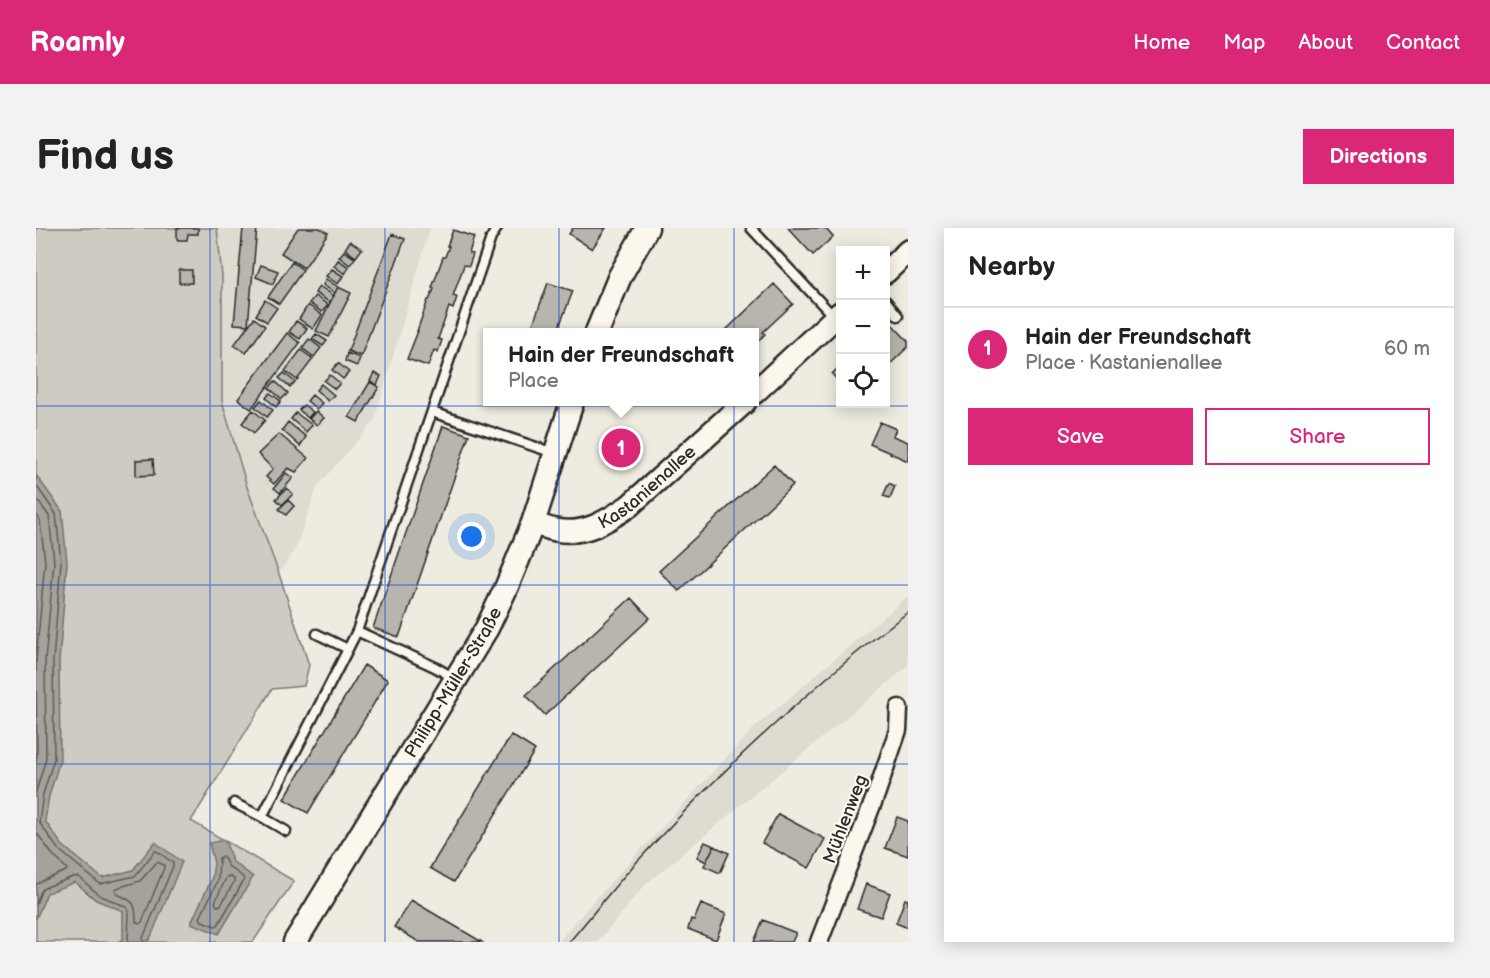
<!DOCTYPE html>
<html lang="en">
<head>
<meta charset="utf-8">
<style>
  body { margin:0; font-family:"Balsamiq Sans",sans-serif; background:#f2f2f2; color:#222 }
  .controls { position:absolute; right:18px; top:18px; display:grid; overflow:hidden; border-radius:0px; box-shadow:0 3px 15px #0003 }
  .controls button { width:54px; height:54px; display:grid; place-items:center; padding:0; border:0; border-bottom:2px solid #e0e0e0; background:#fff; color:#222; font:30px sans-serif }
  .you { position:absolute; left:436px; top:309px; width:21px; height:21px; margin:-15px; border:4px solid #fff; border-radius:50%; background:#1a73e8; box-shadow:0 0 0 9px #1a73e833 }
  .badge { display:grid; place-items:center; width:39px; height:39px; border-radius:50%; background:#db2777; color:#fff; font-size:20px; font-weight:700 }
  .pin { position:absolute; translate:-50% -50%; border:3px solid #fff; box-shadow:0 2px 6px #0006 }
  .popup { position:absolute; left:447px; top:100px; width:276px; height:78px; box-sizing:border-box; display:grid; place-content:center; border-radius:0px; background:#fff; filter:drop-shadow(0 2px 4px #0005); font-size:20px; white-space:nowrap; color:#767676 }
  .popup b { font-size:22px; color:#222 }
  .popup::after { content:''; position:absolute; left:50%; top:100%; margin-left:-12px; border:12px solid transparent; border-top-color:#fff }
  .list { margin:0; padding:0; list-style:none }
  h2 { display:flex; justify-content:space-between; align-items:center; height:78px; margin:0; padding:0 24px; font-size:26px }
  h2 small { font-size:20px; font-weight:400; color:#767676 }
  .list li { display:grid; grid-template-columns:39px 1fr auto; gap:18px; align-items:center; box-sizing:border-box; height:84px; padding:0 24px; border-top:2px solid #e0e0e0 }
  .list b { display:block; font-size:22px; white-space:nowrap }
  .list p { margin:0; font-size:20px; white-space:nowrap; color:#767676 }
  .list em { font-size:20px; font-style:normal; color:#767676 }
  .actions { display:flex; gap:12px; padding:18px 24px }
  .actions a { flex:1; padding:14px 0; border:2px solid #db2777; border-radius:0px; text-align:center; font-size:21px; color:#db2777 }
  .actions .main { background:#db2777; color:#fff }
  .icon { flex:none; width:33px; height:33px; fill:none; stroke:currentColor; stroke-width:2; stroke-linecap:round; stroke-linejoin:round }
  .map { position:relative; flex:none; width:872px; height:714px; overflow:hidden; border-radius:0px }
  header { display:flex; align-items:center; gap:36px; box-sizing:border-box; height:84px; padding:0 30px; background:#db2777; color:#fff }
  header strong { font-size:28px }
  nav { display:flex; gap:33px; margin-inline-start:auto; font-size:21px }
  .intro { display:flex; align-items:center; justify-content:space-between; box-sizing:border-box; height:144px; padding:0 36px }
  h1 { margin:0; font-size:42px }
  .button { padding:15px 27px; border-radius:0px; background:#db2777; color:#fff; font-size:21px; font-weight:700 }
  main { display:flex; gap:36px; padding:0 36px }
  aside { flex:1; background:#fff; border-radius:0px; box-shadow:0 3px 15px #0003 }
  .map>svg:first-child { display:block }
  .built { fill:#dedbd1 }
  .green { fill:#cecbc2; stroke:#7c7b76; stroke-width:1.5 }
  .water { fill:#a4a29a; stroke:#74726e; stroke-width:1.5 }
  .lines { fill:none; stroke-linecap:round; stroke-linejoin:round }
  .shore { stroke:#5b5b57; stroke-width:1.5 }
  .building { fill:#b8b5ae; stroke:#2b2b2b; stroke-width:1.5 }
  .service-casing { stroke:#2b2b2b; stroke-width:13 }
  .minor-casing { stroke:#2b2b2b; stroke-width:21 }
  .tertiary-casing { stroke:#2b2b2b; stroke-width:26 }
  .secondary-casing { stroke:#2b2b2b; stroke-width:27 }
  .service { stroke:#fbf7ec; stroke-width:8 }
  .minor { stroke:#fbf7ec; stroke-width:16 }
  .tertiary { stroke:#fbf7ec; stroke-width:21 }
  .secondary { stroke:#fbf7ec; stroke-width:22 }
  .tram { stroke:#2b2b2b; stroke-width:1.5 }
  .grid { fill:none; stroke:#1d4ed8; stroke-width:1.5; stroke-opacity:0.55 }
  .labels { text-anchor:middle; stroke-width:4.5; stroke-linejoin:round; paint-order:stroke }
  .street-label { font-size:18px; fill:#2b2b2b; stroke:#fbf7ec }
</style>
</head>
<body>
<header>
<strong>Roamly</strong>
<nav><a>Home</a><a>Map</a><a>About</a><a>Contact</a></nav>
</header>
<div class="intro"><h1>Find us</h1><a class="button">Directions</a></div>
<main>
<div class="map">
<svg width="872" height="714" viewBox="0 0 872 714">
  <rect width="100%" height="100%" fill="#eeebe0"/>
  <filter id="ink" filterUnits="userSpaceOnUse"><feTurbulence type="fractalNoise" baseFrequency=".0167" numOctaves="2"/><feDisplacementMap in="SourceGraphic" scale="12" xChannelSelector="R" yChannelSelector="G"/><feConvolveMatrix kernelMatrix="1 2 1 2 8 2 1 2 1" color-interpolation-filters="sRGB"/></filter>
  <g filter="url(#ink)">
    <path class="built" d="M181 0H394L338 194 281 259 260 319 243 346 211 259 186 173V49Z
      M872 368V438L609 657 562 714H522L563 667 717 501Z"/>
    <path class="green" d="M0 0H181L186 48V173L211 259 243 346 273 437 268 458 236 461 155 593 258 653 217 714H0Z"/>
    <path class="water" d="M0 247 26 283 31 334 23 433 24 532 13 568 9 593 26 617 66 650 97 642 119 614 146 634 114 711 109 714H81L87 712V683L60 672 39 654 11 665 0 691Z
      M189 612 196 633 217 649 183 706 155 695 176 650 178 635 173 615Z"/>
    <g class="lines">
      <path class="shore" d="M0 257 20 286 25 334 17 433 18 531 7 566 3 594 22 621 64 656 99 648 119 623 122 624 137 635V638L107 710V714
        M0 270 13 288 18 334 9 433 10 530 0 564
        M0 286 4 292 9 334 0 432 1 528 0 533
        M0 604 16 626 31 641 30 643 6 653 0 657
        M187 628 192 638 207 649 208 652 182 697 179 698 166 693 164 690 182 652 183 630Z
        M121 634 128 637V640L106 694 103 696 100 694C100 675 98 673 81 666L79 662 81 660 104 653Z
        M192 648 198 651V654L185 677 181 678 179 674 190 650Z
        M0 676 5 663 8 660 37 649H43L63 667 91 679 93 684 92 714"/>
    </g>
    <path class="building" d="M141 0H162V6H152L151 12H141Z
      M207 0H221L212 97 198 96Z
      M262 0H284L292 5 268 40 245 25Z
      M537 0H570L556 21 533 6Z
      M752 0H789L797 9 777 27Z
      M417 2 438 9 433 25 437 26 433 38 428 37 417 68 421 69 417 81 413 79 402 111 406 112 402 124 398 122 392 138 371 131 382 103H381L392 72H393L398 61 396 60 407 29H409L413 18H411Z
      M356 6 369 11 325 128 312 123Z
      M314 13 326 21 320 29 309 21Z
      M308 23 319 30 314 37 303 29Z
      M302 32 313 39 309 46 298 38Z
      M256 34 267 42 243 76 232 69Z
      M225 37 242 43 237 56 220 49Z
      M296 41 307 48 302 56 290 48Z
      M143 42H156V55H143Z
      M290 51 302 59 299 65 287 57Z
      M512 55 537 63 521 104H494Z
      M738 56 757 76 727 104 729 106 720 115 718 113V104H688Z
      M283 58 298 68 293 74 279 65Z
      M302 59 315 65 293 109 280 103Z
      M279 68 292 77 286 84 273 75Z
      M229 72 241 80 231 94 220 87Z
      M272 77 286 87 277 101 263 91Z
      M218 90 229 98 210 125 198 117Z
      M260 93 271 100 264 111 253 104Z
      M853 93 872 113V119L850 140V96Z
      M251 105 264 115 215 181 202 171Z
      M280 106 291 113 287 118 276 111Z
      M273 111 285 120 278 129 266 120Z
      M265 122 277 131 261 152 249 143Z
      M311 125 324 130 321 138 309 133Z
      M302 135 313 144 307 151 296 142Z
      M804 138V155L796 146Z
      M248 145 259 154 254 159 243 150Z
      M338 145 345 148 341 157 334 153Z
      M294 147 304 155 299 161 288 153Z
      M239 153 252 165 246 171 233 160Z
      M334 154 343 159 322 194 313 189Z
      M285 156 298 167 292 173 280 162Z
      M234 165 245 173 240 179 230 170Z
      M276 167 286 175 281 181 271 173Z
      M225 172 237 182 231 189 219 179Z
      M268 177 277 184 272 190 263 182Z
      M217 182 229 192 218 205 206 195Z
      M280 183 288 190 281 197 273 191Z
      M260 185 276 197 270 204 255 191Z
      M252 194 270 209 264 218 246 202Z
      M844 194 860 201 857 208 872 214V233L834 216Z
      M407 198 433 207 363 409 337 400Z
      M243 206 272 230 260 244 252 240 238 256 230 249 237 241 222 226Z
      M117 231 118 247 100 248V232Z
      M738 237 757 257 643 363 623 343Z
      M250 245 257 250 244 265 238 260Z
      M853 255 859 258 854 270 847 268Z
      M251 260 257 266 246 277 240 271Z
      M252 272 258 278 250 287 243 281Z
      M595 370 614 390 509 487 490 467Z
      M328 437 352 452 272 585 248 571Z
      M475 507 499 522 418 654 394 640Z
      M742 586 789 611 773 640 726 615Z
      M861 589 872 593V628L849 620Z
      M669 614 678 618 670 634 661 629Z
      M678 618 693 625 684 645 668 638Z
      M830 656 854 665 845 689 821 681Z
      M869 671 872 672V700L860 695Z
      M375 672 446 714H383L358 699Z
      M665 676 690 686 680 712 652 701 655 691 658 692Z
      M727 692 760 705 756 714H718Z"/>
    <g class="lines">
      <defs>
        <path id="service" d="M715 0 799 90
          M850 73 862 88
          M396 184 518 225
          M321 403 399 439 418 450
          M281 406 312 421 321 403 455 10 461 0
          M198 575 226 589 312 421
          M226 589 250 603"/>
        <path id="minor" d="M783 714 841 564 862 502 863 480"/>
        <g id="tertiary">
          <path d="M850 44 872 23"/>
          <path d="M718 165 804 85"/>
          <path id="s1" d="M497 295C504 297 512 301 520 302 548 308 571 293 593 278L709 174"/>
        </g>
        <g id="secondary">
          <path d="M561 104 584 48 611 0"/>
          <path id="s2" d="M259 714 451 400 471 358 497 295 536 174"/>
        </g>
      </defs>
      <use href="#service" class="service-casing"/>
      <use href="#minor" class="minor-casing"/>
      <use href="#tertiary" class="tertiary-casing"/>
      <use href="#secondary" class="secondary-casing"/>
      <use href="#service" class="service"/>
      <use href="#minor" class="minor"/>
      <use href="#tertiary" class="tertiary"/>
      <use href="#secondary" class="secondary"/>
      <path class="tram" d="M533 714C555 689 575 662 598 637 682 545 773 460 872 384"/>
    </g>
  </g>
  <path class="grid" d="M174 0V714M349 0V714M523 0V714M698 0V714M0 178H872M0 357H872M0 536H872"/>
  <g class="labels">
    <g class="street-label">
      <text dy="6" stroke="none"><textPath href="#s1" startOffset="129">Kastanienallee</textPath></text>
      <text dy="6" stroke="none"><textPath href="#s2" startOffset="304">Philipp-Müller-Straße</textPath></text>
      <text transform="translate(809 591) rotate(-69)" y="6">Mühlenweg</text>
    </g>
  </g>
</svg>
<div class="controls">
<button>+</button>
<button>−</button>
<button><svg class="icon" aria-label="locate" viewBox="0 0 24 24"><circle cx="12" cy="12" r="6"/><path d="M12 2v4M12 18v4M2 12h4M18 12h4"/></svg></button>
</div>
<div class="you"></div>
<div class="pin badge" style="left:585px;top:220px">1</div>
<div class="popup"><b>Hain der Freundschaft</b>Place</div>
</div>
<aside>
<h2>Nearby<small></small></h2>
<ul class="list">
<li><span class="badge">1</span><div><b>Hain der Freundschaft</b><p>Place · Kastanienallee</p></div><em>60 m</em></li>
</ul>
<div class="actions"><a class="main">Save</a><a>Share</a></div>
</aside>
</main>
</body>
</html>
